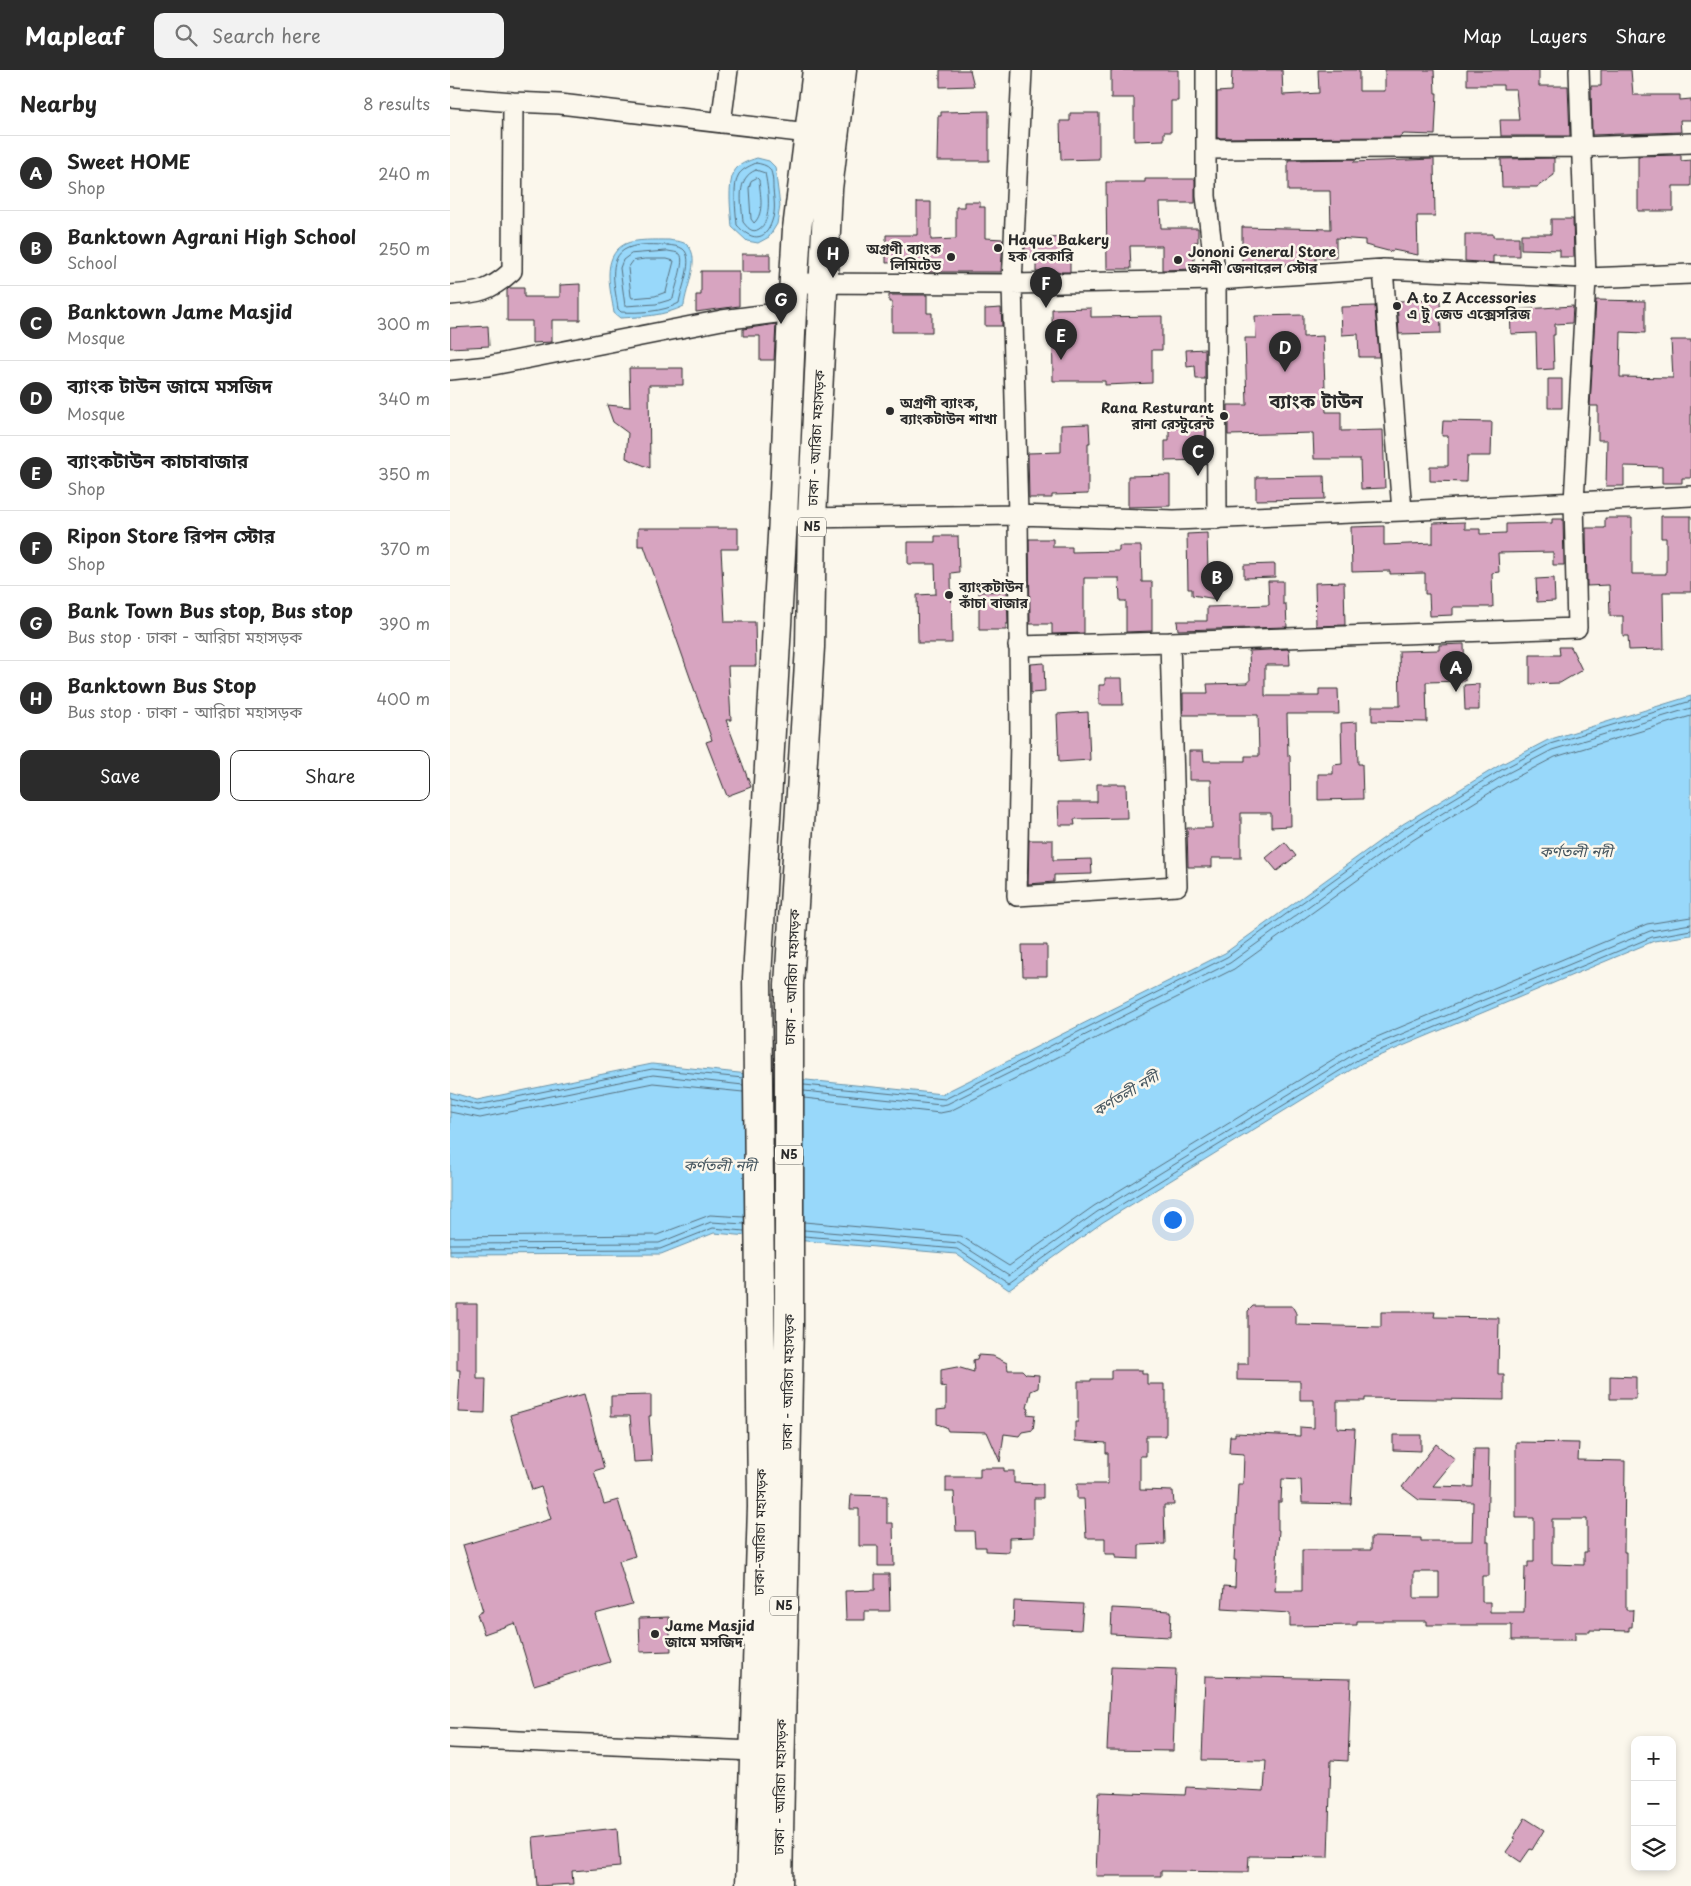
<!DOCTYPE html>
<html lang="en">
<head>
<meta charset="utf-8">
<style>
  body { margin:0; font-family:"Playpen Sans","Noto Sans Bengali",sans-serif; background:#f2f2f2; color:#222 }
  .controls { position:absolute; right:15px; bottom:15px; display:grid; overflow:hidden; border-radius:10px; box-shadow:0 2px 8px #0003 }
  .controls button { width:45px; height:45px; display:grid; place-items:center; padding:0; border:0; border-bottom:1px solid #e0e0e0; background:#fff; color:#222; font:25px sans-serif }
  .you { position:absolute; left:722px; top:1149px; width:18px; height:18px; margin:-12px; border:4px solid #fff; border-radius:50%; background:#1a73e8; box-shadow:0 0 0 8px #1a73e833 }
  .badge { display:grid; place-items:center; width:32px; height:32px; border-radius:50%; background:#2b2b2b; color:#fff; font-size:16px; font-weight:700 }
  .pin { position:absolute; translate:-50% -41px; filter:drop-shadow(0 1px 2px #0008) }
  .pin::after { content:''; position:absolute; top:26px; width:18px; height:15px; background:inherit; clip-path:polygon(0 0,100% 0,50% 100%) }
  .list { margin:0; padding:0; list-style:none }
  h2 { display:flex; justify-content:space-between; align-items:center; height:65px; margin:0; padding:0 20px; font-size:21px }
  h2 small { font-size:16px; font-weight:400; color:#767676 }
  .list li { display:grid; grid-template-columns:32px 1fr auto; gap:15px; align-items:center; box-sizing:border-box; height:75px; padding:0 20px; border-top:1px solid #e0e0e0 }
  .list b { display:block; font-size:19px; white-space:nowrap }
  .list p { margin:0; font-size:16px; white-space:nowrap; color:#767676 }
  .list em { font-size:16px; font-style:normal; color:#767676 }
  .actions { display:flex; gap:10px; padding:15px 20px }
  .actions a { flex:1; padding:11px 0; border:1px solid #2b2b2b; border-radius:10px; text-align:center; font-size:18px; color:#2b2b2b }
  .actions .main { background:#2b2b2b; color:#fff }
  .icon { flex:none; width:28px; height:28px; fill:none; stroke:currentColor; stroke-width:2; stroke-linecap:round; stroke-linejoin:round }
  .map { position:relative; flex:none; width:1241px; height:1816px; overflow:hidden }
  header { display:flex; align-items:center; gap:30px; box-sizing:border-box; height:70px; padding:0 25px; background:#2b2b2b; color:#fff }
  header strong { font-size:24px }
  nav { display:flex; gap:28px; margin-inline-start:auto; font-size:18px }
  .search { width:350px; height:45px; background:#f2f2f2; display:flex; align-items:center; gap:12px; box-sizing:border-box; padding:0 18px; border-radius:10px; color:#767676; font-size:19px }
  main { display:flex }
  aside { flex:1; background:#fff }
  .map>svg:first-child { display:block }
  .water { fill:#98d8fa; stroke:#6c93a7 }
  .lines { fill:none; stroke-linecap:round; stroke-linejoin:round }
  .shore { stroke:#57707e; stroke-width:1 }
  .building { fill:#d7a4c0; stroke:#2b2b2b; fill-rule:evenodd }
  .street-casing { stroke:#2b2b2b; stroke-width:22 }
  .highway-casing { stroke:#2b2b2b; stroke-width:31 }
  .street { stroke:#fbf7ec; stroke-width:19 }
  .highway { stroke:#fbf7ec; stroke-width:28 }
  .poi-dot { fill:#2b2b2b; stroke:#fbf7ec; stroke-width:2 }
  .labels { text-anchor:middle; stroke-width:5; stroke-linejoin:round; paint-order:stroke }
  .shield { fill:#fbf7ec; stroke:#696865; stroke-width:1 }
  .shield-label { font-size:12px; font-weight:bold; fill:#2b2b2b }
  .poi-label { font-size:14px; font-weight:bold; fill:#2b2b2b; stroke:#fbf7ec; text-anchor:start }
  .street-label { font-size:14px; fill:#2b2b2b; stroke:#fbf7ec }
  .water-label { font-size:15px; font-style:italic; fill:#46565f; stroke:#fbf7ec }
  .district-label { font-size:19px; font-weight:bold; fill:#2b2b2b; stroke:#fbf7ec }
</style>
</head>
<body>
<header>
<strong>Mapleaf</strong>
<div class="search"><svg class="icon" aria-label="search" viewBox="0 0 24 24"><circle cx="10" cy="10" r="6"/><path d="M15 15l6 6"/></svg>Search here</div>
<nav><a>Map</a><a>Layers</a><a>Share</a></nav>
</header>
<main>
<aside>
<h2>Nearby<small>8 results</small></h2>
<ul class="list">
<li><span class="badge">A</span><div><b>Sweet HOME</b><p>Shop</p></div><em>240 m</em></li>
<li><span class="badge">B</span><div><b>Banktown Agrani High School</b><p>School</p></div><em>250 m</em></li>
<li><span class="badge">C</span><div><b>Banktown Jame Masjid</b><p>Mosque</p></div><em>300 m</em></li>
<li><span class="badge">D</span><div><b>ব্যাংক টাউন জামে মসজিদ</b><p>Mosque</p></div><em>340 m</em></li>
<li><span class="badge">E</span><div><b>ব্যাংকটাউন কাচাবাজার</b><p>Shop</p></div><em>350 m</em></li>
<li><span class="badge">F</span><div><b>Ripon Store রিপন স্টোর</b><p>Shop</p></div><em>370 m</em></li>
<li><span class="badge">G</span><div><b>Bank Town Bus stop, Bus stop</b><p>Bus stop · ঢাকা - আরিচা মহাসড়ক</p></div><em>390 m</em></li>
<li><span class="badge">H</span><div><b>Banktown Bus Stop</b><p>Bus stop · ঢাকা - আরিচা মহাসড়ক</p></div><em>400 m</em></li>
</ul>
<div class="actions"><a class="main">Save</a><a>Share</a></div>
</aside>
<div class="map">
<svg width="1241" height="1816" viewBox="0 0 1241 1816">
  <rect width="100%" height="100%" fill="#fbf7ec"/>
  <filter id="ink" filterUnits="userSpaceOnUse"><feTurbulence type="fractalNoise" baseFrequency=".02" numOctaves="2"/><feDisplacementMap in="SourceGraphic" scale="10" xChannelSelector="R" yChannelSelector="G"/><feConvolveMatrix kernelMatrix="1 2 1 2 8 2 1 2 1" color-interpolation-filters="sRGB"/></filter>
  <g filter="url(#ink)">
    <path class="water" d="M307 88 319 91 325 97 330 136 327 154 319 167 308 173 297 171 282 157C281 143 277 115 284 102 288 94 298 91 307 88Z
      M219 170C223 171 230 171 234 173 254 183 235 219 234 236 214 246 191 247 170 248L164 243C161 221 150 187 175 174 185 169 207 170 219 170Z
      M1241 626V865L1204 871 912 993 653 1152 559 1220 506 1184 264 1163 211 1184 0 1185V1022L27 1030 202 994 492 1024 775 883 953 754 1050 695 1098 670Z"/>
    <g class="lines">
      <path class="shore" d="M306 93C311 94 317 95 320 99 323 105 323 113 323 119 324 130 326 140 322 151 315 173 300 170 287 155 286 142 282 114 289 104 294 98 300 96 306 93Z
        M306 100 315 103C318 117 323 151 309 159 302 164 297 157 293 152 292 134 285 108 306 100Z
        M307 108 309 110C310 123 315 143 304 153L301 149 299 118 301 111Z
        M218 175C223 176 229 176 233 179 245 188 231 219 229 233 214 242 188 243 171 242L168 239C166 221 155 187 178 178 190 173 206 175 218 175Z
        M218 181C222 182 227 182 230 184 236 191 224 220 223 229L206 234 175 236 170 198 173 190 181 184Z
        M195 189H217L224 191 216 222 205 226 182 228 181 226 178 198 183 191Z
        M354 1015 495 1029 777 887 955 758 1053 699 1100 674 1241 631
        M354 1021 491 1035 497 1034 780 893 959 764 1056 704 1102 680 1241 638
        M0 1028 28 1035 202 999 293 1008
        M354 1028 490 1043 500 1041 784 899 963 770 1059 711 1105 687 1241 646
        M0 1034 29 1041 203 1005 293 1015
        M0 1042 30 1048 203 1013 293 1022
        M354 1152 511 1166 559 1196 644 1136 903 977 1197 854 1241 847
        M354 1160 509 1173 559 1205 647 1142 906 983 1200 861 1241 854
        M354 1166 507 1179 559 1213 651 1147 909 989 1202 867 1241 860
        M0 1167 207 1165 260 1145 294 1147
        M0 1174 209 1173 261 1152 294 1154
        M0 1180 210 1179 263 1158 294 1161"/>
    </g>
    <path class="building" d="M490 0H520L524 16 490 17Z
      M661 0H728V31H721V62H714V70L684 71V28H661Z
      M782 0H832L833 25 869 23 868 0H909V21H935V0H984L985 23H987L985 65 954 64 949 67 767 68V22L781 21Z
      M1017 0H1089V16H1118L1120 66H1051L1050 50H1069L1066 19H1053V15H1017Z
      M1151 0H1181L1183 25H1230V30L1241 29V50H1230L1231 62 1142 65 1141 16H1151Z
      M539 41V91H487L488 46H491V42Z
      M620 43H649V89L611 90 610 51H620Z
      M1231 85V91L1241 90V116H1223V141H1188V86Z
      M1104 88V105L1087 117H1052L1051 89Z
      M907 89 903 92 984 89 985 146H967L968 185 943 180 942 182 915 175V170L886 168V188H866V192L792 197V157L881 159 880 121H838V90Z
      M695 109H745V133H710L711 158H748V172H744V199L712 200V176H680L681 199H657L656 112H695Z
      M467 132H481V170L506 169V137H514V132H530V137H535V168L553 169 551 202H455V192L436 193V165H467Z
      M1101 149H1123L1124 187H1110V180L1071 179V164H1101Z
      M1015 164H1043V167H1069V186H1043V193L1015 191Z
      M620 167V202H586V187H575V169Z
      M292 184H320V202H292Z
      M251 201H289V236L246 242V225H251Z
      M130 214V250H102V272L82 273V251H57V220L59 218H74V227H110V215Z
      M439 225H477V243H482V262H442V232H439Z
      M990 230 991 263 949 264 947 231Z
      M1146 230 1195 231V263L1171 262 1170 307 1223 308 1221 270H1241V408H1232V413H1212V397L1174 396V416H1156L1157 370H1148V336H1140Z
      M925 236 929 287H909L908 264 892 265 891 237Z
      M1123 236 1122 253 1105 254V265H1103L1104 299 1087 300 1086 263 1061 264 1060 240Z
      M551 238 552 256H535V239Z
      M641 238V247L712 246V280H702V313L655 315V311H603L602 239Z
      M853 245V267L873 266 876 342H891V361L933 360 935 418 911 419 910 389H864L863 363 778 365V335H797L795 268H806L805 246Z
      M326 254 324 290H310V266H293V259Z
      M38 256 39 276 0 278V258Z
      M755 279V309H746L745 296 737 297 736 280Z
      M179 298H233V315H199L200 398 176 388 178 363 163 352 157 335 180 337Z
      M1098 309H1112V338H1098Z
      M752 335H755L756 390 715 391V371H719V358L751 357Z
      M993 351 1042 352 1041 386H1017L1016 412 980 411V396H998V366H992Z
      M639 354 640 373H638V424L602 425V428H579L578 383 611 382V355Z
      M720 405V436L678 437V406Z
      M874 406 875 429 806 430V407Z
      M1211 446H1241V522H1213L1214 579 1179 580 1178 566H1173V546H1160L1159 515 1137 516 1136 458H1155V448H1182V504H1216V468H1211Z
      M1102 449H1113L1114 495H1103V482L1048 483 1049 502 1042 503 1043 537H1003V545L980 546 979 524H975V503L940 504V501L902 502 901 457 934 456V475L983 473V453L1015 452V459H1030V464L1056 463V454L1102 453Z
      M188 458H288V479H271L275 552H305L306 596H278L281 650H276L301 717 277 726 256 672 262 670 194 476H188Z
      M757 463 758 499 765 498 766 529 742 525V519H738L737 464Z
      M485 466H508L509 502 501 503 502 573H468L467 525 486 524 485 494H458V472H485Z
      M579 469H603V477H622V482L669 481V476H691L692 512H702V561L676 562V531H670L669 508H634V563L602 564V554H580Z
      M825 494V507L794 508V495Z
      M1104 508 1105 531 1087 532 1086 509Z
      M818 511H833V534H836L837 557 728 560 727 551H757V537L819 535Z
      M894 512 895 555 866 556 865 513Z
      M557 521 558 554H556V560H529V522Z
      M1014 574 1015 611 976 612 977 652 922 651V636H950L949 581 989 580V575Z
      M1109 577H1121L1132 600 1110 613 1080 614V585H1110Z
      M839 579 840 595H815V626H869V619H888L889 644H837L838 686 840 685 841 756 821 757V743H791V788H762V797H738L737 758H762L761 710H739V681H753L754 691H795V686H809L808 645H733V623H758L757 614 798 613V611H800L799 581Z
      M594 593 595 622 581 623V594Z
      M655 608H672L673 635H649V615H655Z
      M1029 614V640H1015L1014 615Z
      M638 642 640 690 609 692 607 644Z
      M907 652 908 694H912L913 729 868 730V704H883V695L892 694 891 653Z
      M647 714H676L677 748 624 749 625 755H609L608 732H647Z
      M579 770H603V790L641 789 642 804 604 805V812L578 814Z
      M835 772 846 786 827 801 816 788Z
      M572 875H597V906H573Z
      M7 1234H27V1309H36L35 1343 8 1342 10 1300H7Z
      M803 1236H842L846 1243V1255L931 1257V1242H985L984 1247 1049 1248 1048 1304H1054V1330L915 1328V1331H887V1358L905 1359 901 1434 852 1433 851 1410 832 1409 831 1432H828V1460H829L825 1521H852V1480H921V1467L971 1468V1471H1022L1023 1432 969 1430 952 1417 986 1374 1005 1389 983 1416 1023 1417 1024 1379H1039L1037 1472H1039V1506H1032V1532H1040V1542H1074L1075 1497H1078V1492H1084V1448H1066V1372L1129 1373 1128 1390 1175 1391 1174 1482H1176V1540H1183L1182 1557H1179V1561L1140 1560V1562H1125V1570H1062V1555H977V1551H907V1555L840 1556V1543L772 1539 774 1516 785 1517 786 1490H784L788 1414H793L794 1384 779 1383 780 1366H785V1363L850 1366V1357L864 1358V1330H850V1311L787 1310V1294H798V1241ZM1102 1449H1137V1482H1134V1495L1102 1494ZM964 1502H989V1528H964Z
      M528 1285 543 1286 557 1293 558 1300H572L576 1304 589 1305 588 1318 581 1321 577 1338 579 1339 577 1344 585 1345 583 1360 572 1362 569 1366 554 1364 550 1392 537 1362 498 1361 496 1357 487 1354V1340L496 1339V1317L491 1316V1300L507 1297 524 1302 523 1290 527 1289Z
      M661 1300H692V1304H697V1314H714V1320H716V1366H696V1386H690V1420L723 1421 724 1435H714L715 1474 689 1475V1489L666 1488V1484H655V1468H636L634 1429H627V1414H658V1383H656V1373L625 1371V1352H628V1311H641V1309H661Z
      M1160 1306 1186 1307V1329H1160Z
      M134 1324 154 1398 144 1401 154 1434 168 1430 185 1486 169 1491 182 1534 145 1544 160 1592 84 1615 65 1553 34 1564 27 1544 33 1541 13 1475 101 1449 91 1417 82 1420 60 1345Z
      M201 1325V1346H199L202 1391 184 1392 180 1346H161V1326Z
      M943 1365H971V1381L943 1380Z
      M530 1398H554V1401H564V1413L593 1414V1428H584V1467L559 1468V1482L536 1481V1477H525L524 1461H506L504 1422H496V1407H530Z
      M401 1425 437 1426V1453H443L444 1496H428V1476H409V1439H400Z
      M425 1504H439L440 1541H415V1550H396L395 1521 425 1520Z
      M564 1531 633 1534 631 1560 563 1557Z
      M662 1538 721 1541 720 1567 661 1564Z
      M219 1547 221 1581 190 1582 189 1548Z
      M661 1597 726 1599 723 1681 657 1680Z
      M755 1606 901 1609 898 1691 881 1690 878 1787 799 1786 798 1802 711 1801V1806H646L649 1722 735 1725 736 1717 814 1721 816 1691 752 1690Z
      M1075 1748 1094 1760 1082 1780 1080 1779 1071 1792 1056 1782 1065 1769 1063 1768Z
      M167 1758 170 1797 122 1801 123 1814 87 1816 83 1767Z"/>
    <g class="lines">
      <defs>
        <path id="street" d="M572 0 562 214 568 445 570 669 567 826 727 816 720 572 1127 558 1124 432 1136 208 1129 0
          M756 0V126L766 210 767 449
          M0 27 63 32 110 34 358 63
          M271 53 278 0
          M757 79 1131 77 1241 73
          M933 199 952 441
          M343 213 562 214 766 210 933 199 1136 208 1241 204
          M0 225C29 223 40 221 62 201L63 32
          M0 300 38 296 272 250 342 241
          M350 448 568 445 724 450 952 441 1241 426
          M568 576 720 572
          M0 1668 304 1681"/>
        <path id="highway" d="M300 1816 312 1437 307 908 333 448 342 241 347 159 367 0
          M328 1816 339 1255V915L360 577 362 448 378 119 392 0"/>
      </defs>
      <use href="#street" class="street-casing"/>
      <use href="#highway" class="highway-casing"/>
      <use href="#street" class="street"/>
      <use href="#highway" class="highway"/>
    </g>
  </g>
  <g class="poi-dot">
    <circle cx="548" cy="178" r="5"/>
    <circle cx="501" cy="187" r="5"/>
    <circle cx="728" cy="190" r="5"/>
    <circle cx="947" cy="236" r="5"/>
    <circle cx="440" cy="341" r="5"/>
    <circle cx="774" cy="346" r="5"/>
    <circle cx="499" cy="525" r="5"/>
    <circle cx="205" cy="1564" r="5"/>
  </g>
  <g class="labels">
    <g class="shield">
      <rect x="348" y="447.5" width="28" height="19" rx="4"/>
      <rect x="325" y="1075.5" width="28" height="19" rx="4"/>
      <rect x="320" y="1526.5" width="28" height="19" rx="4"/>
    </g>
    <g class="shield-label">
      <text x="362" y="461">N5</text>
      <text x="339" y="1089">N5</text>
      <text x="334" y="1540">N5</text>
    </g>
    <g class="poi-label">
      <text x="558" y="175">Haque Bakery<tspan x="558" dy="16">হক বেকারি</tspan></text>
      <text x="491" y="184" text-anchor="end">অগ্রণী ব্যাংক<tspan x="491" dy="16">লিমিটেড</tspan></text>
      <text x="738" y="187">Jononi General Store<tspan x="738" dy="16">জননী জেনারেল স্টোর</tspan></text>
      <text x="957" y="233">A to Z Accessories<tspan x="957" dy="16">এ টু জেড এক্সেসরিজ</tspan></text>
      <text x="450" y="338">অগ্রণী ব্যাংক,<tspan x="450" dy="16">ব্যাংকটাউন শাখা</tspan></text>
      <text x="764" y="343" text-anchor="end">Rana Resturant<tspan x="764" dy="16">রানা রেস্টুরেন্ট</tspan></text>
      <text x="509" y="522">ব্যাংকটাউন<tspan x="509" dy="16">কাঁচা বাজার</tspan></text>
      <text x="215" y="1561">Jame Masjid<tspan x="215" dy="16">জামে মসজিদ</tspan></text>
    </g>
    <g class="street-label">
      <text transform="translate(366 368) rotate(-87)" y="5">ঢাকা - আরিচা মহাসড়ক</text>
      <text transform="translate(342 907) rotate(-88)" y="5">ঢাকা - আরিচা মহাসড়ক</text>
      <text transform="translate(338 1312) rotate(-89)" y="5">ঢাকা - আরিচা মহাসড়ক</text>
      <text transform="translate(310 1462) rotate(-89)" y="5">ঢাকা-আরিচা মহাসড়ক</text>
      <text transform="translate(330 1717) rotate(-89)" y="5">ঢাকা - আরিচা মহাসড়ক</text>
    </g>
    <g class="water-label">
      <text x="1126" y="787">কর্ণতলী নদী</text>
      <text transform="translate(676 1024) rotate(-31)" y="5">কর্ণতলী নদী</text>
      <text x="270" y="1101">কর্ণতলী নদী</text>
    </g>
    <g class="district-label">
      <text x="866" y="338">ব্যাংক টাউন</text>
    </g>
  </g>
</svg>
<div class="controls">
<button>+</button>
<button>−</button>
<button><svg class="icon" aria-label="layers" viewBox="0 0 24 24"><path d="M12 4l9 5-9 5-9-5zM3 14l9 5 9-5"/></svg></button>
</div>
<div class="you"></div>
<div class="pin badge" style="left:1006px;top:622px">A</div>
<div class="pin badge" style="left:767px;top:532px">B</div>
<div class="pin badge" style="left:748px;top:406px">C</div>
<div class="pin badge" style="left:835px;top:302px">D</div>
<div class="pin badge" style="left:611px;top:290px">E</div>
<div class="pin badge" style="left:596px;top:238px">F</div>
<div class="pin badge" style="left:331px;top:254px">G</div>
<div class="pin badge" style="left:383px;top:208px">H</div>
</div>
</main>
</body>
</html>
